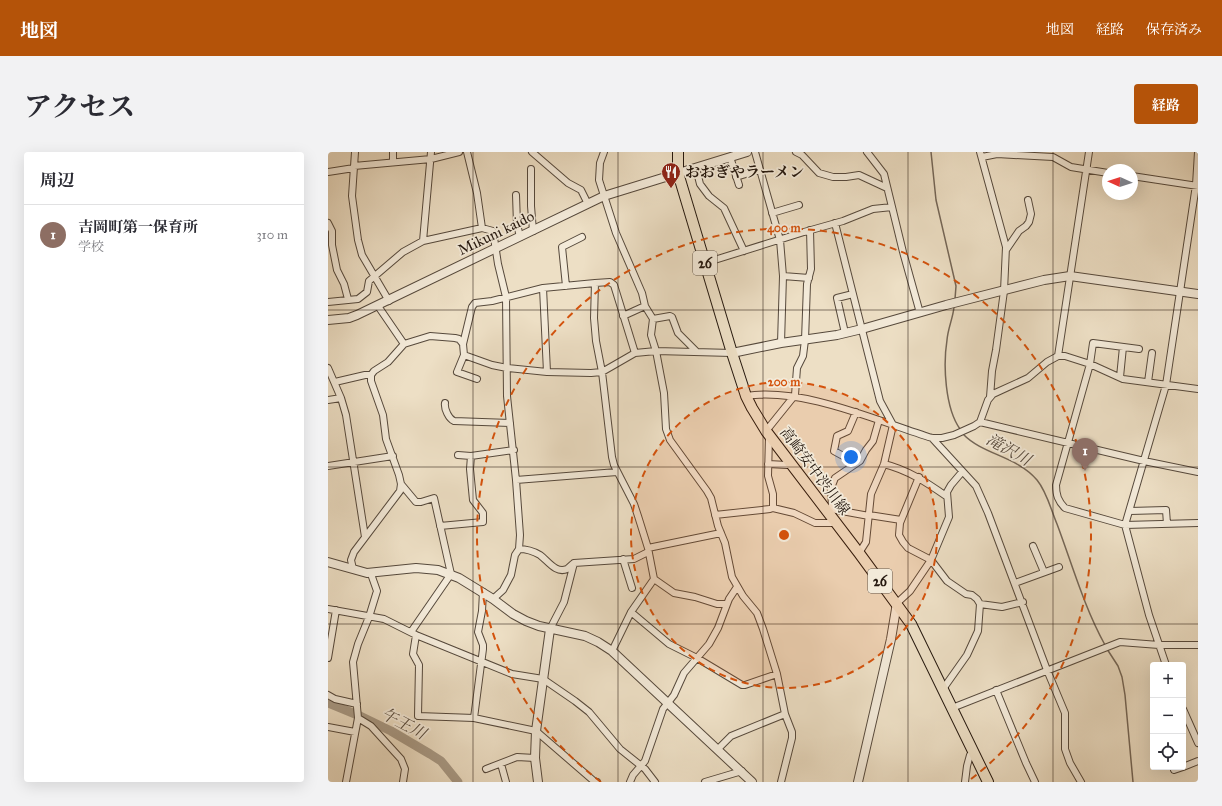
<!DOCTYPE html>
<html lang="ja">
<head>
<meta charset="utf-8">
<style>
  body { margin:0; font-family:"IM FELL Great Primer","Noto Serif JP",serif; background:#f2f2f3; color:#2b2b33 }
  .controls { position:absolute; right:12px; bottom:12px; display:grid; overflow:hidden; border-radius:4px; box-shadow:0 4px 16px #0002 }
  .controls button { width:36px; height:36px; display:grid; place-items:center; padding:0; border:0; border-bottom:1px solid #e1e1e2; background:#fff; color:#2b2b33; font:20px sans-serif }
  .compass { position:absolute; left:774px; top:12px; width:36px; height:36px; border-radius:50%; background:#fff; box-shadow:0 4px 16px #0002; rotate:273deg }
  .you { position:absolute; left:523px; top:305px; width:14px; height:14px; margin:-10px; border:3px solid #fff; border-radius:50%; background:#1a73e8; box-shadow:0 0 0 6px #1a73e833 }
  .badge { display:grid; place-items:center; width:26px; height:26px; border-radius:50%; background:#b45309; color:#fff; font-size:13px; font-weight:700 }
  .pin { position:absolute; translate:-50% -33px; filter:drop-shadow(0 1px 2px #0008) }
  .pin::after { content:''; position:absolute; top:21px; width:14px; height:12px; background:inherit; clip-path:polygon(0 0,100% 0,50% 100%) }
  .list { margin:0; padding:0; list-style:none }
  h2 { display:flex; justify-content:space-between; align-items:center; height:52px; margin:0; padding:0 16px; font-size:17px }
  h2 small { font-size:13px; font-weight:400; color:#7c7c81 }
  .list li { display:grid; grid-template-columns:26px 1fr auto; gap:12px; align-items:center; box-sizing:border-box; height:60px; padding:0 16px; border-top:1px solid #e1e1e2 }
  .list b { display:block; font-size:15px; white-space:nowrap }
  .list p { margin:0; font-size:13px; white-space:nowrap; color:#7c7c81 }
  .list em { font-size:13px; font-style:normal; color:#7c7c81 }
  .icon { flex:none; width:22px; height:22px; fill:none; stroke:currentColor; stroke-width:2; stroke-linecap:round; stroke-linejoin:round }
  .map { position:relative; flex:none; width:870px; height:630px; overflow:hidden; border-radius:4px }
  header { display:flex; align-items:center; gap:24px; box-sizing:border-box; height:56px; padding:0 20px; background:#b45309; color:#fff }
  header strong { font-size:19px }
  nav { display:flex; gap:22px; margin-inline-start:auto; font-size:14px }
  .intro { display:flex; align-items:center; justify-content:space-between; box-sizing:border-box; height:96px; padding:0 24px }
  h1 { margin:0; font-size:28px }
  .button { padding:10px 18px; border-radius:4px; background:#b45309; color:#fff; font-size:14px; font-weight:700 }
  main { display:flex; gap:24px; padding:0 24px }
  aside { flex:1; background:#fff; border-radius:4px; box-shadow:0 4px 16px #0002 }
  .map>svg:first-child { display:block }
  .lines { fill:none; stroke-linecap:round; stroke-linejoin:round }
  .stream { stroke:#746657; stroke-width:1.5 }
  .river { stroke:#a99b87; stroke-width:9 }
  .minor-casing { stroke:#56493c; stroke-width:8 }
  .tertiary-casing { stroke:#56493c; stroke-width:10 }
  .primary-casing { stroke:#24170e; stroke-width:12 }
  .minor { stroke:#f3ead9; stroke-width:6 }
  .tertiary { stroke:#f3ead9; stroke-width:8 }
  .primary { stroke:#eddfc5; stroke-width:10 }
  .grid { fill:none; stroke:#24170e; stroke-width:1; stroke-opacity:0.55 }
  .ring { fill:none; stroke:#d4520c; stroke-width:2; stroke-dasharray:7 5 }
  .labels { text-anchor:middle; stroke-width:3.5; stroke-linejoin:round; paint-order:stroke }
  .shield { fill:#f3ead9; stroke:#62564b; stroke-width:1 }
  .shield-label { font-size:14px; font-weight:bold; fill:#24170e }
  .poi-label { font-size:15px; font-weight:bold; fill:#24170e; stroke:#f3ead9; text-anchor:start }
  .street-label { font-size:15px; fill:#24170e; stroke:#f3ead9 }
  .water-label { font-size:16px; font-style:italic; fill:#594c3e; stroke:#f3ead9 }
  .centre { fill:#d4520c; stroke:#f3ead9; stroke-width:2 }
  .ring-label { font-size:12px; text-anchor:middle; font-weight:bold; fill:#d4520c; stroke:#f3ead9; stroke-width:3.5; stroke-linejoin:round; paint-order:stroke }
</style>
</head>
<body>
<header>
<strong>地図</strong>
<nav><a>地図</a><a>経路</a><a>保存済み</a></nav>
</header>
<div class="intro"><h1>アクセス</h1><a class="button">経路</a></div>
<main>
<aside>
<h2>周辺<small></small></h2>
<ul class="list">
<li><span class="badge" style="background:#8d6e63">1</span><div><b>吉岡町第一保育所</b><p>学校</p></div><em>310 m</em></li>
</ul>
</aside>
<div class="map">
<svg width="870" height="630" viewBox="0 0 870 630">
  <rect width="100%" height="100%" fill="#eddfc5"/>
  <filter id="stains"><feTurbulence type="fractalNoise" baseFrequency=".005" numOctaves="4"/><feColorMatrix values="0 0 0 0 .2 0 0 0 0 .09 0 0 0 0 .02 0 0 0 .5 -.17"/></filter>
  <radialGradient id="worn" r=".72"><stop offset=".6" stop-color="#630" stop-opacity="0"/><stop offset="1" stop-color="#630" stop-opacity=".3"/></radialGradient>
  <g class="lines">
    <path class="stream" d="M603 0 608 48 628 134 627 147
      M626 155C625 166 620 176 619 188 615 213 617 256 632 277
      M635 282C655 303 689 304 709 328 719 340 723 358 729 372 744 412 756 455 777 493
      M779 497 790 514 794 525 797 543 805 630"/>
    <path class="river" d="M0 551 32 564 63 579 102 602 113 609 130 630"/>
    <defs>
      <path id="minor" d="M27 0 24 44 30 88 34 103 61 149
        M65 0V10
        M139 0 149 41 154 76
        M204 0 240 31 253 38 260 52
        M276 0 272 11 271 28 288 81 314 141 317 154 325 167 323 183 328 199 336 241 338 277 342 288 379 339 383 346 390 374 397 391 404 425 415 444 429 461 435 477 449 522 457 562 464 580V586L453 630
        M427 0 452 88 455 124 453 191
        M468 0 474 3 491 21 505 25H518L531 23 559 36
        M539 0 556 22 575 100 592 161
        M652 0 678 95 676 139 668 198 664 219 662 245
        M402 5 411 33
        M654 5 669 2 725 5 743 15 780 21
        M26 14 103 7 131 0
        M368 16 372 32 381 44 396 56 416 99
        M203 17V54L205 79
        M0 20 26 16
        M804 24 870 34
        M408 25 431 18
        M188 43 189 72 192 85
        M444 61 471 53
        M0 71 4 79V93L9 118 16 132 20 147
        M507 71 552 249 565 273 556 312 543 342 538 390 531 401
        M95 89 103 0
        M678 98 691 79 698 74 701 70 703 62 700 48
        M377 111 476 80 515 69 545 57 564 55
        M455 124 481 126
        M267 131 282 130 286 133 307 201
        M238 134 234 95 254 85
        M215 136 219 220
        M0 150 30 147 39 140 41 129 75 100 95 89 154 76 165 79 170 112 178 145 179 244 188 328 192 383 191 397 187 403 183 423 175 438 165 447
        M50 154 76 192
        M295 164 317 154
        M325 167 342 164 344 165 350 181 368 199
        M517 181 509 146 525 142
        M135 192 144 155 147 151 164 149 215 136 267 131 266 166 268 189 274 220 284 305 286 313 306 352 310 364 320 396 326 427 303 460 284 499
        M811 197 765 191 762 212 728 333C728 343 730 349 737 356L797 373 870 371
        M136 203 129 220 149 227
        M730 204 761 0
        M0 216 13 246 18 263 37 385
        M792 225 795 195
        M7 230 37 223H43
        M820 230 824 201
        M418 244C475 235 549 269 604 286H614L626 283 646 274 652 270 660 248 665 242 700 226 719 210 730 204H737L762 212 795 227 870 237
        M0 248 13 246
        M117 251C116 257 121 267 126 269L182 271
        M528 260 520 279 509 284 506 299 528 311
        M652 270 816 309 870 320
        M438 279 467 243 469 216 475 204 477 188 479 132 483 117 482 78
        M441 284 440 324 445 342V356
        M604 286 648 334 660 361 719 518 737 561V597L742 611 753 630
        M130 303 143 304 186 298
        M440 312 459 313 463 312
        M556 312C580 318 598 330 618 344
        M0 314 65 304
        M591 325 572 371 571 383 575 390 580 396 603 408 619 429 638 442 644 443 649 447 652 452 650 479 639 503 615 537
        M188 328 289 320
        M73 332 88 350H93L106 346 123 422 83 480
        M503 357 541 364
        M802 359 838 358 839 372
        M501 362 504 355 503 336 507 326 532 309 538 298 545 289 551 268
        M387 363 442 357 445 356 466 361 487 371H508
        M541 363 573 368
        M112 374 155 370V361L145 348 142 317 143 304
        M705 394 716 420
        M320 396 393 381
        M191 397C199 397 205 399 212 403 220 409 228 422 239 417 242 415 244 412 246 411L306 407 320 400
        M295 407 304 436
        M25 417 23 408 26 400 72 339 73 332 71 323 58 287 55 263 43 229V223L46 219 60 210 76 192 102 184 127 186 131 187 135 192 136 203 164 213 179 216 219 220 263 221 274 220 307 201 328 199 404 201
        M326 427 346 441 367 445 389 452H398
        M687 431 731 415
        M569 451 582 439 603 408 621 365 619 340 623 333 634 320
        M652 452 674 455 695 450
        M0 457 56 467 88 483 184 522 215 527 247 549 261 560 292 597 317 617 327 630
        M303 460 341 492 369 506 414 533H417L449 522
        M222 477 236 450 246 411
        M88 483 85 502 91 513 90 564 146 566 208 579 267 630H269
        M0 506 8 458
        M838 513 821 463 797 373 838 233 868 33 870 0
        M668 538 698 611 707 630
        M0 543 7 547 29 552
        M624 556 792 490 831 493H870
        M855 557 870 591
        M30 566 43 574 73 607 77 617 75 630
        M146 566 155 497V493L150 480 154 459 155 440
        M0 575 27 580
        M390 597 403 584 457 562
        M173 612 178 630
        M855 615 870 609
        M158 617 189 605 207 606
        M846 618 855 615
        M18 630 30 566 25 510 30 492 41 465 49 439 43 422
        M302 630 305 623 317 609 335 557 346 543 356 521 381 492 390 476 401 447 409 435
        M377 630 414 619
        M637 630 639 614 642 603 645 601"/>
      <path id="tertiary" d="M0 168 21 166 29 163 276 44 419 0
        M404 201 453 191 509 183 534 177 618 153 716 128 742 124 870 142
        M0 410 39 421 88 416 110 418 131 426 165 447 185 462 198 469 211 474 257 484 270 490 284 499 424 630
        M210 630 207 606 208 579 222 477
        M530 630 563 487 569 451"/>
      <path id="primary" d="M350 0V21L404 201 418 244 424 256 438 279 531 401 583 472 660 630"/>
    </defs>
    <use href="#minor" class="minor-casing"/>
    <use href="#tertiary" class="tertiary-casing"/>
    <use href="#primary" class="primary-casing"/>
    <use href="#minor" class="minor"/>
    <use href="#tertiary" class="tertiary"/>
    <use href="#primary" class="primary"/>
  </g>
  <path class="grid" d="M145 0V630M290 0V630M435 0V630M580 0V630M725 0V630M0 158H870M0 315H870M0 472H870"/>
  <circle cx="456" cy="383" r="153" fill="#d4520c" fill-opacity=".12"/>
  <g class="ring">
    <circle cx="456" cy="383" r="153"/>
    <path d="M273 630A307 307 0 1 1 639 630"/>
  </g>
  <defs>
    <symbol id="restaurant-pin" viewBox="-11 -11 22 30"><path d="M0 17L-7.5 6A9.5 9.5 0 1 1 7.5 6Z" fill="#8f2418" stroke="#f3ead9"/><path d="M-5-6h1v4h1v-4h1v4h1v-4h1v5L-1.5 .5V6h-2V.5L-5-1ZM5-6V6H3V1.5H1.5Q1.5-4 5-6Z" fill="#fff"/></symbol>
  </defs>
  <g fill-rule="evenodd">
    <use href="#restaurant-pin" x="332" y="9" width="22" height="30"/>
  </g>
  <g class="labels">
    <g class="shield">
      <rect x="365" y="99" width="24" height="24" rx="3"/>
      <rect x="540" y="417" width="24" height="24" rx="3"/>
    </g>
    <g class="shield-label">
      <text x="377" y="116">26</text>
      <text x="552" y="434">26</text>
    </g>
    <g class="poi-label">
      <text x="357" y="25">おおぎやラーメン</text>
    </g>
    <g class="street-label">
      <text transform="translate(168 81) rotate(-26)" y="5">Mikuni kaido</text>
      <text transform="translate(487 319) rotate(53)" y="5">高崎安中渋川線</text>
    </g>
    <g class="water-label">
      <text transform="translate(681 297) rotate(29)" y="6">滝沢川</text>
      <text transform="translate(76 571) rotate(28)" y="6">午王川</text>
    </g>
  </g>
  <circle cx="456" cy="383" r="6" class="centre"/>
  <g class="ring-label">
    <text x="456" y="80">400 m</text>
    <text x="456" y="234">200 m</text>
  </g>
  <rect width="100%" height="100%" filter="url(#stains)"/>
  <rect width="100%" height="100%" fill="url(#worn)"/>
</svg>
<div class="controls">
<button>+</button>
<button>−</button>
<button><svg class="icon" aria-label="locate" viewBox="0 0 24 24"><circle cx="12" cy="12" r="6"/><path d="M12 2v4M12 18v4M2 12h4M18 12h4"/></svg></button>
</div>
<svg class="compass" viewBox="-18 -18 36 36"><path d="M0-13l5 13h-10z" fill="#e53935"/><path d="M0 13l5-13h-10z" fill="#7c7c81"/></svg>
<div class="you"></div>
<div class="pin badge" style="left:757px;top:319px;background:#8d6e63">1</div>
</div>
</main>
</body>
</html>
